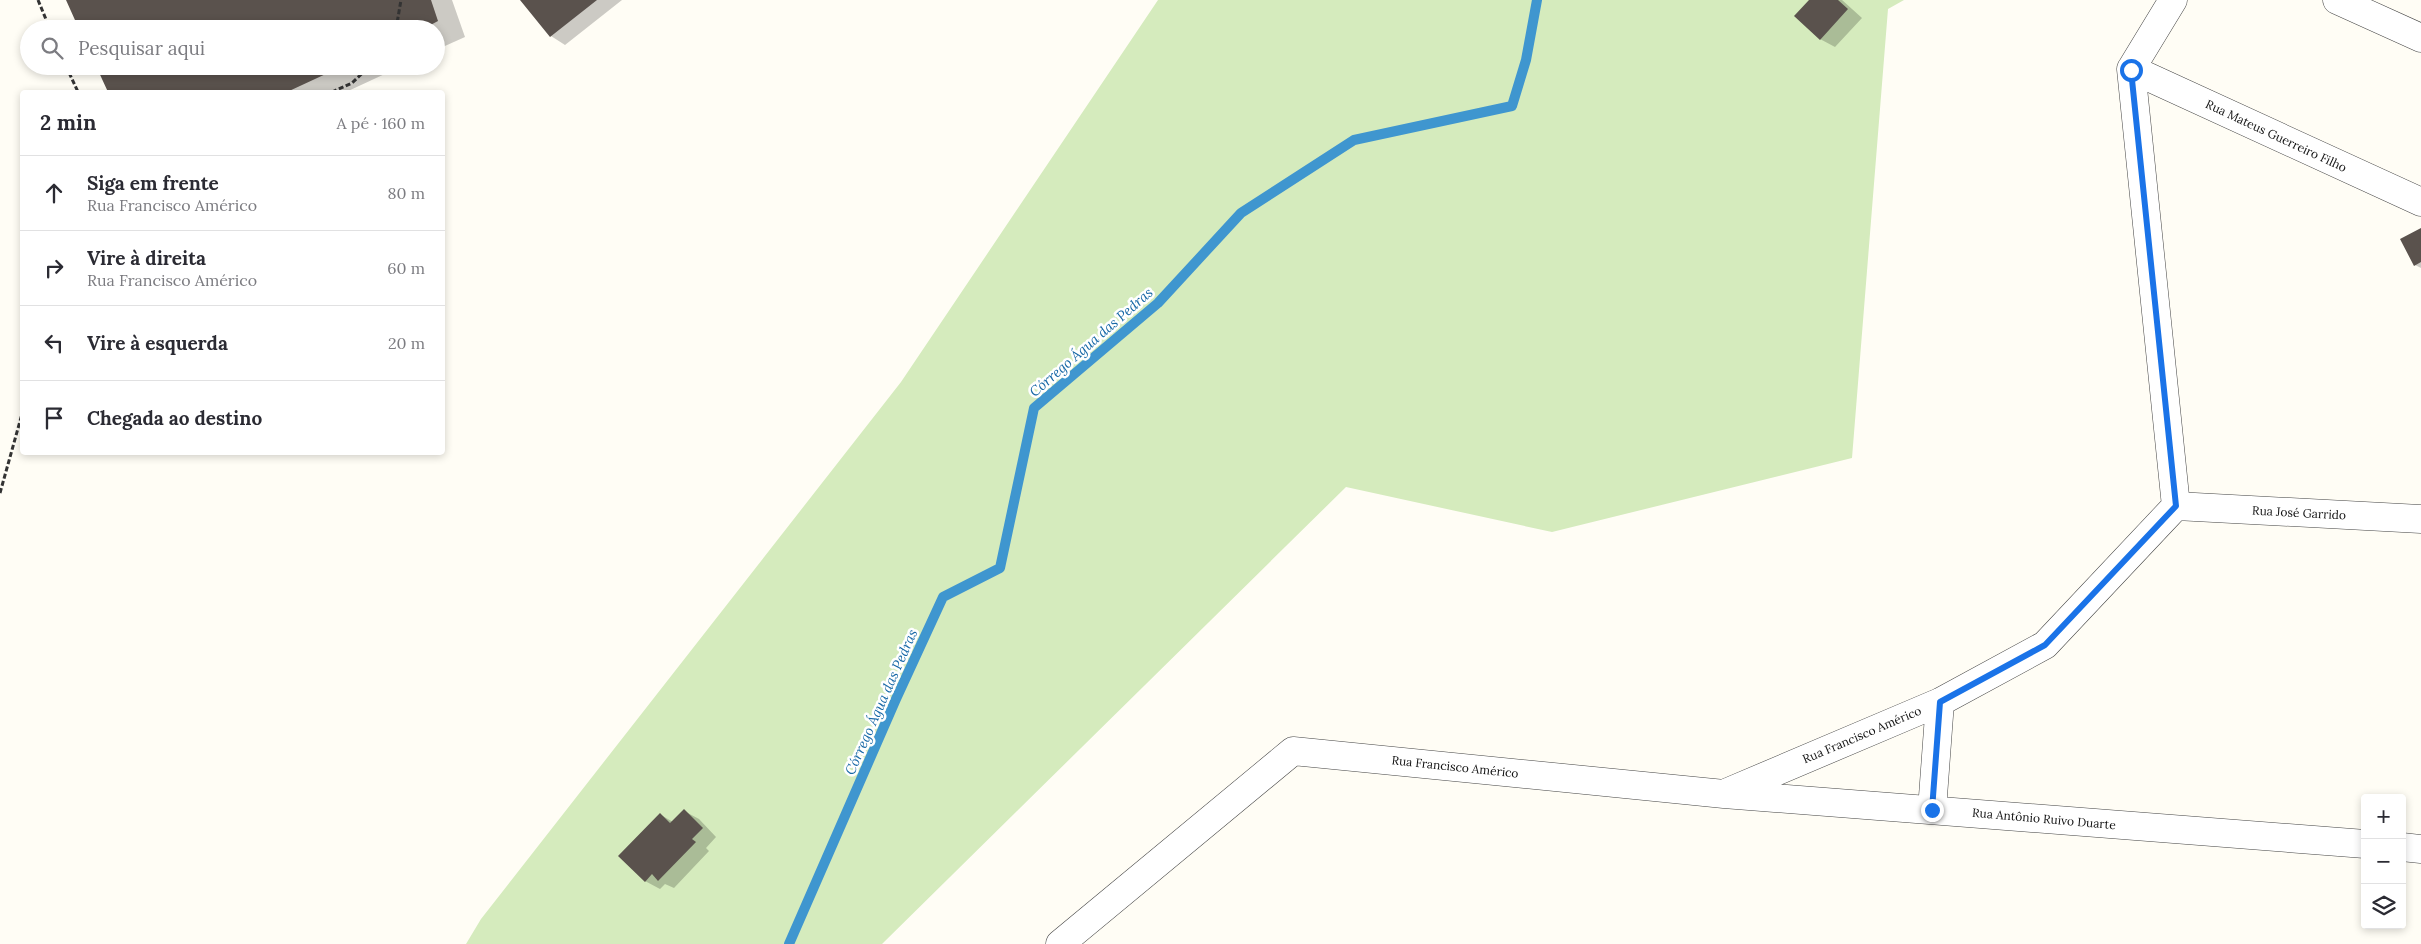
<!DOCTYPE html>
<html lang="pt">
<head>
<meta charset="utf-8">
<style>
  body { margin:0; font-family:Lora,serif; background:#f7f7f7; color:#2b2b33 }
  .controls { position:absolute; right:15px; bottom:15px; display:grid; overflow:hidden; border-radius:5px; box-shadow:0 2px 8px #0003 }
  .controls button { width:45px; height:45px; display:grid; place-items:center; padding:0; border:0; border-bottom:1px solid #e1e1e2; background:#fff; color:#2b2b33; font:25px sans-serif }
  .stop { position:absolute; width:15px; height:15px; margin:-11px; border:4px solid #1a73e8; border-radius:50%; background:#fff }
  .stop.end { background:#1a73e8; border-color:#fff; box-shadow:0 1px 5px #0008 }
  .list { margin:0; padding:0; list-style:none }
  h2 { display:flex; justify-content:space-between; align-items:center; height:65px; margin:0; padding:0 20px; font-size:21px }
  h2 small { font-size:16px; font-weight:400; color:#7c7c81 }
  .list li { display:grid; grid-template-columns:32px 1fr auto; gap:15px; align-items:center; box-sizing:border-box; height:75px; padding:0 20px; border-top:1px solid #e1e1e2 }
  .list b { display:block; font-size:19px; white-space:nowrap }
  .list p { margin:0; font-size:16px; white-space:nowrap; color:#7c7c81 }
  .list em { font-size:16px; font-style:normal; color:#7c7c81 }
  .icon { flex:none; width:28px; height:28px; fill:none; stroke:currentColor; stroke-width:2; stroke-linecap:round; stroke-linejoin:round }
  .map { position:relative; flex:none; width:2421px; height:944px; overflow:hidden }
  .search { position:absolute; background:#fff; box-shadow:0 2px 8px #0003; left:20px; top:20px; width:425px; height:55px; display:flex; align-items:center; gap:12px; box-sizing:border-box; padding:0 18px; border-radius:28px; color:#7c7c81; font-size:19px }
  .panel { position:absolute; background:#fff; box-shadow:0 2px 8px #0003; left:20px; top:90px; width:425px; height:365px; border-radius:5px }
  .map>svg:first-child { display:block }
  .green { fill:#d5ebbd }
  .shadow { fill:#0003 }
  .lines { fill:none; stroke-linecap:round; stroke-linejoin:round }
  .stream { stroke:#3f96cf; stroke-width:10 }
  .building { fill:#5a524d }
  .street-casing { stroke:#444; stroke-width:29 }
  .path { stroke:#333; stroke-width:3; stroke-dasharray:5 2.5; stroke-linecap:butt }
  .street { stroke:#fff; stroke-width:28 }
  .route { stroke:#1a73e8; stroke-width:6 }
  .labels { text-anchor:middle; stroke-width:5; stroke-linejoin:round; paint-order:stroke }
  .street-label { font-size:12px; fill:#111; stroke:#fff }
  .water-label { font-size:14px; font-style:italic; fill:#1768a6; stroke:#fff }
</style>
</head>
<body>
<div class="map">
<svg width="2421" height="944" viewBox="0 0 2421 944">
  <rect width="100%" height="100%" fill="#fffdf5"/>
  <path class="green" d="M1158 0H1904L1888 9 1852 458 1552 532 1346 487 882 944H466L481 919 901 382Z"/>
  <path class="shadow" d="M67 0H452L465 37 436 50V29H80Z
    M522 0H622L565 45 551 36Z
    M1810 0H1842L1862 18 1835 47 1820 39Z
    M97 66H402L346 92H109Z
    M2421 229V268L2415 265Z
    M684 811 699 819 716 837 706 848 709 851 674 888 665 884 660 889 645 881 661 815 673 822Z"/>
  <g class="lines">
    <path class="stream" d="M789 944 896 699 943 597 1000 568 1034 408 1158 303 1241 213 1354 140 1512 106 1526 60 1537 0"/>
  </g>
  <path class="building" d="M66 0H431L438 21 423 29H79Z
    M520 0H597L550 37Z
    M1809 0H1838L1848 9 1820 40 1794 16Z
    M96 66H343L287 92H108Z
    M2421 228V262L2414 266 2400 239Z
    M684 809 703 828 692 839 696 842 658 881 652 874 645 882 618 856 660 813 670 823Z"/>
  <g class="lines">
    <defs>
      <path id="street" d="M2337 0 2421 38
        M2131 69 2421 202
        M2176 506 2421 519
        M1728 792 1940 702 2045 645 2176 506 2131 69 2173 0
        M1932 810 1940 702
        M2402 847 2421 849
        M1060 944 1293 751 1724 794 2365 844"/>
    </defs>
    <use href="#street" class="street-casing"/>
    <path class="path" d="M38 0 50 29
      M396 29 401 0
      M66 66 78 92
      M332 92 352 83 370 66
      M0 493 22 414"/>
    <use href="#street" class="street"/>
  </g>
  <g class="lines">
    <path class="route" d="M1932 810 1940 702 2045 645 2176 506 2131 70"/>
  </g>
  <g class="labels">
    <g class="street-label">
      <text transform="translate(2276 136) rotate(25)" y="4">Rua Mateus Guerreiro Filho</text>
      <text transform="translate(2299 513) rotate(3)" y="4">Rua José Garrido</text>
      <text transform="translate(1862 735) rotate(-23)" y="4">Rua Francisco Américo</text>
      <text transform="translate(1455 767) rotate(6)" y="4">Rua Francisco Américo</text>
      <text transform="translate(2044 819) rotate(5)" y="4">Rua Antônio Ruivo Duarte</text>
    </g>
    <g class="water-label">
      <text transform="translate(1091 342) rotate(-41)" y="5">Córrego Água das Pedras</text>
      <text transform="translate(881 702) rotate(-66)" y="5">Córrego Água das Pedras</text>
    </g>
  </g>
</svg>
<div class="controls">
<button>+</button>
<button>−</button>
<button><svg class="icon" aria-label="layers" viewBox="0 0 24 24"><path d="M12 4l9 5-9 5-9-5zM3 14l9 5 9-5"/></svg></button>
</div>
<div class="stop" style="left:2131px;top:70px"></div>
<div class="stop end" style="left:1932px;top:810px"></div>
<div class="search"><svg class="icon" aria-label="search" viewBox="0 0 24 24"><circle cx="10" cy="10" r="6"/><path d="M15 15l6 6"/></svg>Pesquisar aqui</div>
<section class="panel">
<h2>2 min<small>A pé · 160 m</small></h2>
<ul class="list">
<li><svg class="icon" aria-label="ahead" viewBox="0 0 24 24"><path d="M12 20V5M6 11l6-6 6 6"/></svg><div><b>Siga em frente</b><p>Rua Francisco Américo</p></div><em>80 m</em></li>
<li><svg class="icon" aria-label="right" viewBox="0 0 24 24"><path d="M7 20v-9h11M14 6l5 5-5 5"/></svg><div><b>Vire à direita</b><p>Rua Francisco Américo</p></div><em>60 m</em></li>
<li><svg class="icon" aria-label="left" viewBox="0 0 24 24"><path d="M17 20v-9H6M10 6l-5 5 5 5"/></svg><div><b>Vire à esquerda</b></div><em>20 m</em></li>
<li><svg class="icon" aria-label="arrive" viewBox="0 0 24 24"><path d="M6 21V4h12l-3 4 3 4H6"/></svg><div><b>Chegada ao destino</b></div></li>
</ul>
</section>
</div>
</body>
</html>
